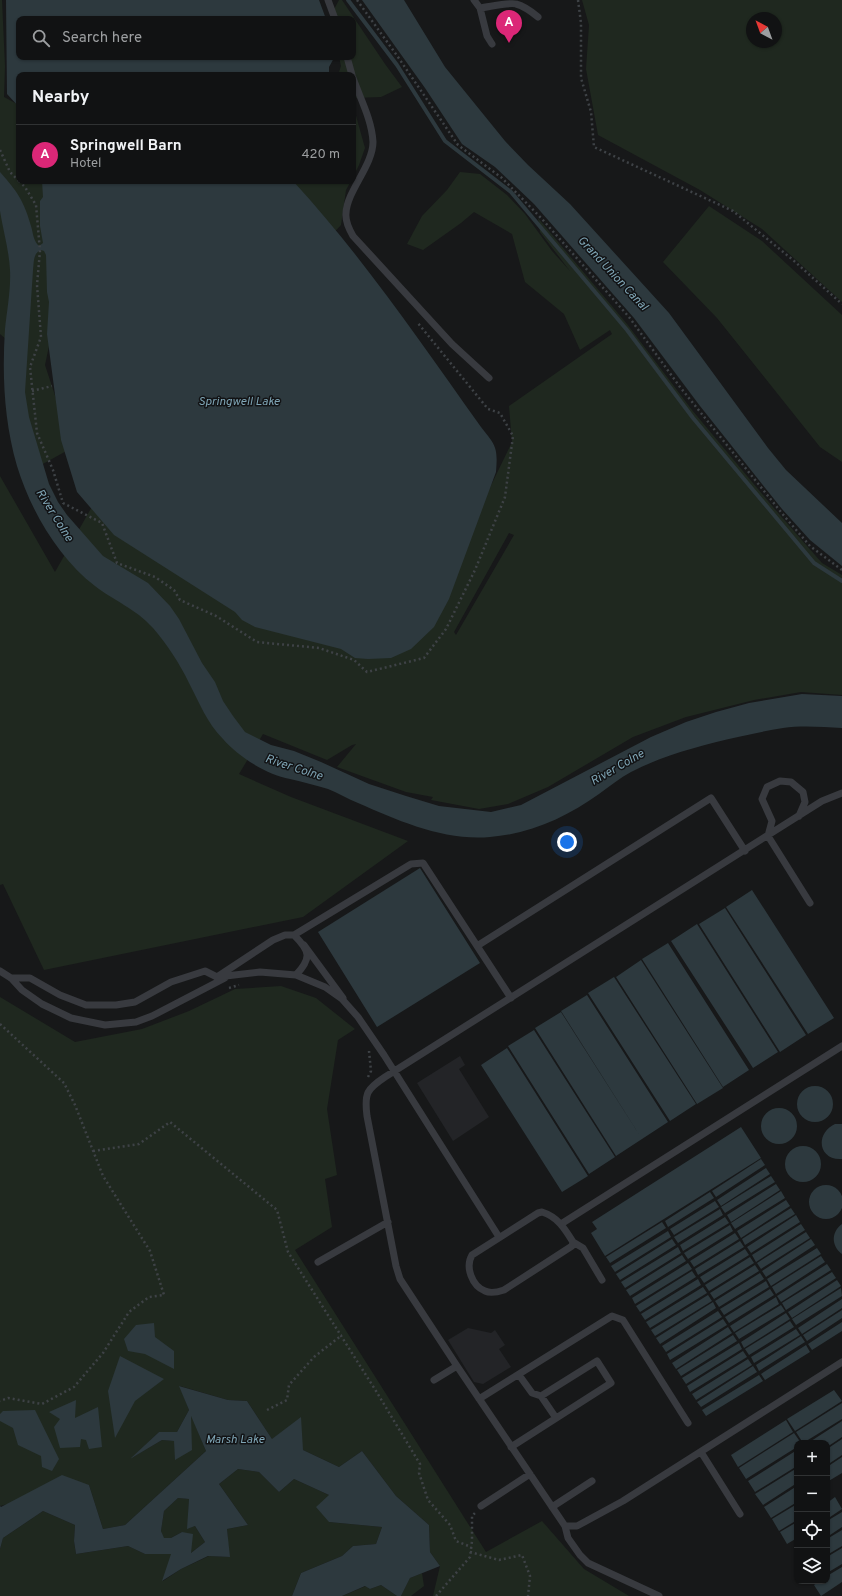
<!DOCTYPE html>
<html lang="en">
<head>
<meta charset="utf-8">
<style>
  body { margin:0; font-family:Overpass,sans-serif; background:#1e2021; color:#f1f3f6 }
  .controls { position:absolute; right:12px; bottom:12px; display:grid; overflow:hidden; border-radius:8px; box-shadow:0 1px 3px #0004 }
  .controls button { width:36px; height:36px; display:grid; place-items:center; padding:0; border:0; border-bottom:1px solid #303233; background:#111213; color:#f1f3f6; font:20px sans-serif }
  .compass { position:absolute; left:746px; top:12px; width:36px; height:36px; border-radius:50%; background:#111213; box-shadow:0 1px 3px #0004; rotate:319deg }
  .you { position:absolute; left:567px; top:842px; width:14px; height:14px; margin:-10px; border:3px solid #fff; border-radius:50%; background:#1a73e8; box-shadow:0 0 0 6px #1a73e833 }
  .badge { display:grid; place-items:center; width:26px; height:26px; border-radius:50%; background:#db2777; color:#fff; font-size:13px; font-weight:700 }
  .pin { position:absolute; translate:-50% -33px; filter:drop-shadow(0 1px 2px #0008) }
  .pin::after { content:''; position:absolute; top:21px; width:14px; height:12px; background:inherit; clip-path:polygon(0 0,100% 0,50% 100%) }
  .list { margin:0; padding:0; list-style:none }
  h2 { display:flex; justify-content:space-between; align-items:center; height:52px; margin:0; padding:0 16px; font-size:17px }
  h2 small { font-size:13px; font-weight:400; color:#9c9ea0 }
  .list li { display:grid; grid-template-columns:26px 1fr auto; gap:12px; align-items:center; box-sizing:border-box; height:60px; padding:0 16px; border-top:1px solid #303233 }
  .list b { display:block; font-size:15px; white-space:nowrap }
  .list p { margin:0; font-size:13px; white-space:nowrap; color:#9c9ea0 }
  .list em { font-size:13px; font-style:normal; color:#9c9ea0 }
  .icon { flex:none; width:22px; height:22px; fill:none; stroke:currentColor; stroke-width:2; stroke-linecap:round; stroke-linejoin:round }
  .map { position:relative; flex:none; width:842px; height:1596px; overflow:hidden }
  .search { position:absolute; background:#111213; box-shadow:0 1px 3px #0004; left:16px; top:16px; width:340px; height:44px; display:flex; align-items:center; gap:10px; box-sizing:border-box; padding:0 14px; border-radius:8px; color:#9c9ea0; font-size:15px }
  .panel { position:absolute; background:#111213; box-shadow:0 1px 3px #0004; left:16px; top:72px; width:340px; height:112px; border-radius:8px }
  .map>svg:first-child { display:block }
  .built { fill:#232427 }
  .green { fill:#1f281f; fill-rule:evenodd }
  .water { fill:#2d393e; fill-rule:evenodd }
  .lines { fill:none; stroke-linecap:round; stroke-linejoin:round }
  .stream { stroke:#2d393e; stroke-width:4 }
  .path { stroke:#3e4246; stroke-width:2.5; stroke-dasharray:2 3; stroke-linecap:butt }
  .service { stroke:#383a3f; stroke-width:7 }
  .labels { text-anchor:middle; stroke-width:3; stroke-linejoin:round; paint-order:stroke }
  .water-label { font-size:12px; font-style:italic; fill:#7fa5b5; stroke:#121315 }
</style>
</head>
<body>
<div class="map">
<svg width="842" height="1596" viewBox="0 0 842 1596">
  <rect width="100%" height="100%" fill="#171819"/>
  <path class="built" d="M460 1056 465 1065 459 1069 489 1117 453 1141 417 1083Z
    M468 1328 491 1333 495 1330 505 1345 499 1349 511 1367 483 1384 474 1382 448 1340Z"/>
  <path class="green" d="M0 0H2L5 66 4 97 19 105V181H55L56 313 45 365 67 432 70 449 41 465 21 404 20 351 0 334Z
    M339 0H342L385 64 402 87 381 97 353 98V75H338L341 66 339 57H353V19H329Z
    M582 0H842V302L762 229 700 190 598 135 586 69 589 25ZM752 18H776V42H752Z
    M353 105 365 148 359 165 353 177Z
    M460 172 480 174 507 195 525 214 552 251 570 271 540 232 538 218 627 324 692 410 773 507 822 563 842 575V695L801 692 754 700 686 717 633 737 548 787 508 804 479 809 431 800 433 797 406 792 337 767 356 744 352 745 327 760 263 734 239 774 291 797 408 841 303 917 44 970 3 884 0 885V476L55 572 98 496 417 638 512 442 509 406 612 334 610 330 580 350 564 314 525 282 512 234 474 212 461 223 423 250 407 244 422 216 447 190ZM509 533 514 535 456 635 454 632Z
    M281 181H351L346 190 341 225 327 240Z
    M709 206 762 241 842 315V462L820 447 717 318 663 262Z
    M281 986 316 998 355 1029 338 1040 327 1109 337 1175 325 1179 332 1227 295 1250 486 1552 542 1521 584 1569 629 1596H433L440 1566 430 1552 429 1525 396 1496 362 1451 339 1467 303 1450 272 1439 247 1401 228 1400 180 1386 189 1410 177 1432H159L133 1457 162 1440 174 1441 191 1415 206 1451 125 1525 103 1529 89 1485 0 1506V997L75 1042 142 1029 189 1011 235 989Z
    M238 1469 259 1472 279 1492 294 1479 329 1495V1522L382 1527 376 1544 353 1546 342 1556 301 1573 292 1596H0V1549L3 1538 43 1511 75 1525 74 1541 76 1554 128 1546 145 1554H172L163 1581 181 1569 209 1556 229 1557 227 1529 248 1525 219 1484Z
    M178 1498 189 1499 188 1528 195 1526 205 1542 191 1553 182 1532 171 1538H163L161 1531 164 1511Z
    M422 1573 424 1586 411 1596H401L410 1578Z
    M381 1585 397 1596H342L366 1586 370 1589Z"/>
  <path class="water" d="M6 0H319L326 19H19V57L334 58 329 67V75H19V107L7 94Z
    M362 0H404L445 67 505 141 528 165 570 204 669 313 768 448 786 470 842 523V566L810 540 782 509 700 406 634 318 534 204 495 167 462 144 425 88Z
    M0 172C17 191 24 201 31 226 33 232 33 241 39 246L43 243 40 226V201L43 197 42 181H293C363 257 421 343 481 427 496 446 498 447 496 472L449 599 434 627 411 649 391 658 368 659 355 658 341 649 255 627 242 620 235 612 114 535 77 492 61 440 47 334 49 302 47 292 46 255 44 251 41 250C33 253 34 262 33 270L25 392 29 417 49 484 58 502 67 515 103 556 148 583 170 606 179 619 202 663 215 682 223 701 233 716 245 732 271 745 294 751 321 762 369 784 406 796 439 806 491 812 521 805 651 737 686 722 716 712 749 703 802 694 842 696V728C823 727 802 725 783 728 768 730 753 734 738 737 702 745 664 755 631 772 620 778 610 786 599 794 567 817 530 834 490 837 444 841 399 821 358 803 348 799 338 793 328 789 315 785 303 782 290 779 265 774 239 757 223 739 207 723 199 702 189 683 180 664 167 644 153 628 135 608 114 601 95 586 58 558 30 509 17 466 4 421 2 375 5 329 7 310 11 289 10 270 9 250 3 230 0 211 0 199 0 185 0 172Z
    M420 868 480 963 377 1027 318 932Z
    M752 890 834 1018 808 1034 726 907Z
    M725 908 806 1035 780 1052 699 924Z
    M697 924 778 1052 753 1068 671 941Z
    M668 943 749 1070 723 1087 642 959Z
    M641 960 723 1088 697 1104 616 977Z
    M614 977 696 1104 670 1121 588 993Z
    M587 995 668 1122 642 1139 561 1011Z
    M561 1012 642 1139 616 1156 535 1028Z
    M534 1030 615 1157 589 1174 508 1046Z
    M507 1048 588 1176 562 1192 481 1065Z
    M797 1104a18 18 0 1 1 36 0a18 18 0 1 1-36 0Z
    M761 1126a18 18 0 1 1 36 0a18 18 0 1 1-36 0Z
    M835 1124H842V1159C819 1161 814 1134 835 1124Z
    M741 1127 761 1158 605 1256 591 1233 597 1229 592 1222Z
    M785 1164a18 18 0 1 1 36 0a18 18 0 1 1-36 0Z
    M761 1159 765 1165 716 1197 712 1191Z
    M766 1168 770 1174 721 1206 717 1200Z
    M771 1176 775 1182 725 1213 721 1207Z
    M776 1184 780 1190 731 1222 727 1215Z
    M809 1202a17 17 0 1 1 34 0a17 17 0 1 1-34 0Z
    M781 1191 785 1198 735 1229 731 1223Z
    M710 1192 714 1198 668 1227 665 1221Z
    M786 1200 790 1206 741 1238 737 1231Z
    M715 1201 719 1207 674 1235 670 1229Z
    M791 1208 795 1214 745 1245 742 1239Z
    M720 1209 723 1215 678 1243 674 1237Z
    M796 1215 800 1222 751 1253 747 1247Z
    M725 1217 729 1223 683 1251 680 1245Z
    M662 1222 666 1228 610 1263 606 1257Z
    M801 1224 805 1230 756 1262 752 1255Z
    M842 1224V1254C831 1246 831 1232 842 1224Z
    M730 1225 733 1231 688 1259 684 1253Z
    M668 1231 671 1237 615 1272 611 1266Z
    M806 1232 810 1238 761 1269 757 1263Z
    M735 1233 739 1239 694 1267 690 1261Z
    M672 1239 676 1245 620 1280 616 1274Z
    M811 1239 815 1245 766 1277 762 1271Z
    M740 1241 744 1247 698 1275 695 1269Z
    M678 1247 681 1253 625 1288 621 1282Z
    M817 1248 821 1254 771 1286 767 1279Z
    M745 1249 749 1255 704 1283 700 1277Z
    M682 1255 686 1261 630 1296 626 1290Z
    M821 1256 825 1262 776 1294 772 1287Z
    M750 1257 754 1263 709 1291 705 1285Z
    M688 1263 692 1269 635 1304 632 1298Z
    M827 1264 831 1270 781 1302 777 1296Z
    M755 1265 759 1271 714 1299 710 1293Z
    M692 1271 696 1277 640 1312 636 1306Z
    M832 1272 836 1278 786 1310 782 1303Z
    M760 1273 764 1279 719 1307 715 1301Z
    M698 1279 701 1285 645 1320 641 1314Z
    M837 1280 841 1286 792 1318 788 1312Z
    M766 1281 769 1287 724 1315 720 1309Z
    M703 1287 707 1293 650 1328 646 1322Z
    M841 1288 842 1296 796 1325 792 1319Z
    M770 1289 774 1295 729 1323 725 1317Z
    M708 1295 712 1301 655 1336 651 1330Z
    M776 1297 779 1304 734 1332 730 1326Z
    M842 1299V1308L802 1334 798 1328Z
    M713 1302 716 1308 660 1344 656 1338Z
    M781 1305 785 1311 739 1339 735 1333Z
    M842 1310V1318L807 1341 803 1335Z
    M718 1311 722 1317 666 1352 662 1346Z
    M786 1313 790 1319 744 1348 741 1342Z
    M723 1319 727 1325 670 1360 667 1354Z
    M790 1321 794 1327 749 1355 745 1349Z
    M842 1322V1331L812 1350 808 1344Z
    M154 1323 155 1337 174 1351V1369L145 1354 128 1351 124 1339 136 1325Z
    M728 1327 732 1333 676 1369 672 1363Z
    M796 1329 800 1335 754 1363 751 1357Z
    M733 1335 737 1341 681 1376 677 1370Z
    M801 1336 805 1342 759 1371 756 1365Z
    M739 1343 742 1349 686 1384 682 1378Z
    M806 1345 810 1352 765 1380 761 1374Z
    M743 1351 747 1357 690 1392 687 1386Z
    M120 1356 164 1379 135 1401 115 1438 108 1391Z
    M748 1359 752 1365 696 1400 692 1394Z
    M753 1366 757 1372 701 1407 697 1402Z
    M759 1375 763 1381 706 1416 702 1410Z
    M179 1386 228 1400 247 1401 272 1439 301 1417 303 1450 339 1467 362 1451 396 1496 429 1525 430 1552 440 1566 410 1578 401 1596H397L381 1585 370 1589 365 1586 342 1596H292L301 1573 342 1556 353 1546 376 1544 382 1527 329 1522 316 1507 329 1495 294 1479 279 1492 259 1472 238 1469 219 1484 248 1525 227 1529 230 1557 208 1556 181 1569 162 1581 171 1554H145L128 1546 76 1554 74 1541 75 1525 43 1511 3 1538 0 1549V1506L1 1507 62 1475 89 1485 103 1529 125 1525 206 1451 191 1416 192 1450 175 1460 174 1441 162 1440 130 1459 159 1432H177L189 1410ZM178 1498 189 1499 187 1529 195 1526 205 1542 191 1553 193 1534 182 1532 171 1538H164L161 1531 164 1511Z
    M834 1390 842 1401 795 1431 787 1419Z
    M76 1400 75 1418 98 1407 102 1447 89 1449 86 1440 81 1439 80 1447 60 1448 54 1427 60 1419 49 1412Z
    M842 1403V1419L803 1443 796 1432Z
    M35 1410 59 1459 52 1471 42 1467 41 1456 18 1445 13 1428 0 1421V1414L3 1411Z
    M786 1420 793 1432 738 1467 731 1455Z
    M842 1421V1437L827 1447V1443H808Z
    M794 1433 801 1443H797V1447L746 1479 739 1468Z
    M842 1439V1455L827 1465V1449Z
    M797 1450V1466L755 1492 748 1481Z
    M842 1457V1473L827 1482V1467Z
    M797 1468V1483L763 1505 755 1494Z
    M797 1486V1502L771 1518 764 1507Z
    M835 1497 842 1509 827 1519V1503Z
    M797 1504V1520L779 1531 772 1519Z
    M842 1512V1527L827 1537V1521Z
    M797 1522V1538L787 1544 780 1532Z
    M842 1530V1546L827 1555V1539Z
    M842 1548V1564L827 1573V1557Z
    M842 1567V1582L821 1596 814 1585 819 1581H827V1576Z"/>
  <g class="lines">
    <path class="stream" d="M348 0 397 65 445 141 511 192 627 330 693 418 789 533 814 563 842 581"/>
    <path class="path" d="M357 0 398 57 458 145 502 178 542 219 629 317 680 387 785 517 810 546 842 570
      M578 0 581 23V78L591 112 594 147 733 211 793 260 842 304
      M0 150 10 172 19 181
      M19 181 25 187 36 205 40 251 37 285 41 337 30 367 37 433 53 470 63 503 102 523 117 563 155 577 174 590 180 600 216 616 257 642 319 648 354 660 367 672 424 658 446 629 475 570 505 497 513 436 500 413 488 409 417 322
      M32 391 52 386
      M229 988 239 985
      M0 1024 64 1083 75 1105 103 1176 150 1251 164 1295 149 1297 129 1312 103 1353 74 1387 42 1404 8 1398 0 1401
      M368 1077 371 1071 369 1051
      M93 1151 139 1144 170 1122 277 1210 288 1252 376 1391 420 1464 419 1473 428 1500 450 1525 456 1541 471 1547
      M267 1410 287 1400 289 1385 314 1357 342 1335
      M470 1552 499 1560 522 1555 530 1576 528 1596
      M436 1596 470 1557 472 1541V1516L475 1513"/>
    <path class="service" d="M328 0 335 19
      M474 0 480 8C489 7 510 2 516 4 524 6 532 12 538 17
      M480 8 487 36 492 44
      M347 57 352 75
      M353 78C360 98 372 120 373 142 373 165 347 191 346 213 345 221 349 229 353 236L452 344 489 378
      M799 816 805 802 803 792 791 782 780 781 767 787 762 799 772 821 768 836 810 903
      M294 935C310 951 312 958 296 975
      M304 945 343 998
      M477 946 711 798 745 851
      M0 971 11 978 22 990 42 1004 71 1018 105 1025 136 1022 152 1016 225 978
      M217 977 260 972 296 975 325 987 342 999 358 1017 384 1055 499 1237
      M11 978H30L60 995 86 1005H116L135 1002 171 982 205 971 217 977 273 940 285 935H294L411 864 423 863 511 998
      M542 1212C558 1217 565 1229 573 1242L572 1246 504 1290C498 1292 491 1294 485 1291 472 1286 465 1267 472 1255L538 1213Z
      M561 1224 842 1046
      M573 1242 583 1248 602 1280
      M318 1262 388 1222
      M434 1380 457 1366
      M541 1396 556 1418
      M479 1399 612 1316 623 1320 688 1423
      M511 1447 611 1383 597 1361 541 1396 532 1393 519 1375
      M701 1452 740 1514
      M481 1506 530 1474
      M552 1507 592 1481
      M565 1526H577L623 1501 842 1362
      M659 1596 588 1563 580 1555 568 1538 565 1526 457 1366 400 1279 396 1266 367 1116C364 1093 367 1089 385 1077L822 801 842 793"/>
  </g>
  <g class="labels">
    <g class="water-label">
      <text transform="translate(613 273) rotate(47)" y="4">Grand Union Canal</text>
      <text x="239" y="405">Springwell Lake</text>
      <text transform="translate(55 515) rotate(58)" y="4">River Colne</text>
      <text transform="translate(294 767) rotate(18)" y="4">River Colne</text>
      <text transform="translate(617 767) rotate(-30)" y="4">River Colne</text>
      <text x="235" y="1443">Marsh Lake</text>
    </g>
  </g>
</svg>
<div class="controls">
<button>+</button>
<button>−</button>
<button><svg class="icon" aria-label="locate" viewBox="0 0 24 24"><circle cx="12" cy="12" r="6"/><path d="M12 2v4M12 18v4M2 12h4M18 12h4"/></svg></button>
<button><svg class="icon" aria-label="layers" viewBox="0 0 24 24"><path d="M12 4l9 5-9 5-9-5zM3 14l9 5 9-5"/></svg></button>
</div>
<svg class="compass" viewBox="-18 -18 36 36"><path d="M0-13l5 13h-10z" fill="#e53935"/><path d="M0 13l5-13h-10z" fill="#9c9ea0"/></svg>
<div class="you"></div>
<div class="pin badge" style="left:509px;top:43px">A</div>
<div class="search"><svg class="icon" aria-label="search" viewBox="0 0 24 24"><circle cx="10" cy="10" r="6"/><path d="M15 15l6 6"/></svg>Search here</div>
<section class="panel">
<h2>Nearby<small></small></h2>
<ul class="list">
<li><span class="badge">A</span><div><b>Springwell Barn</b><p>Hotel</p></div><em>420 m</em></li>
</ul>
</section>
</div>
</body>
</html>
